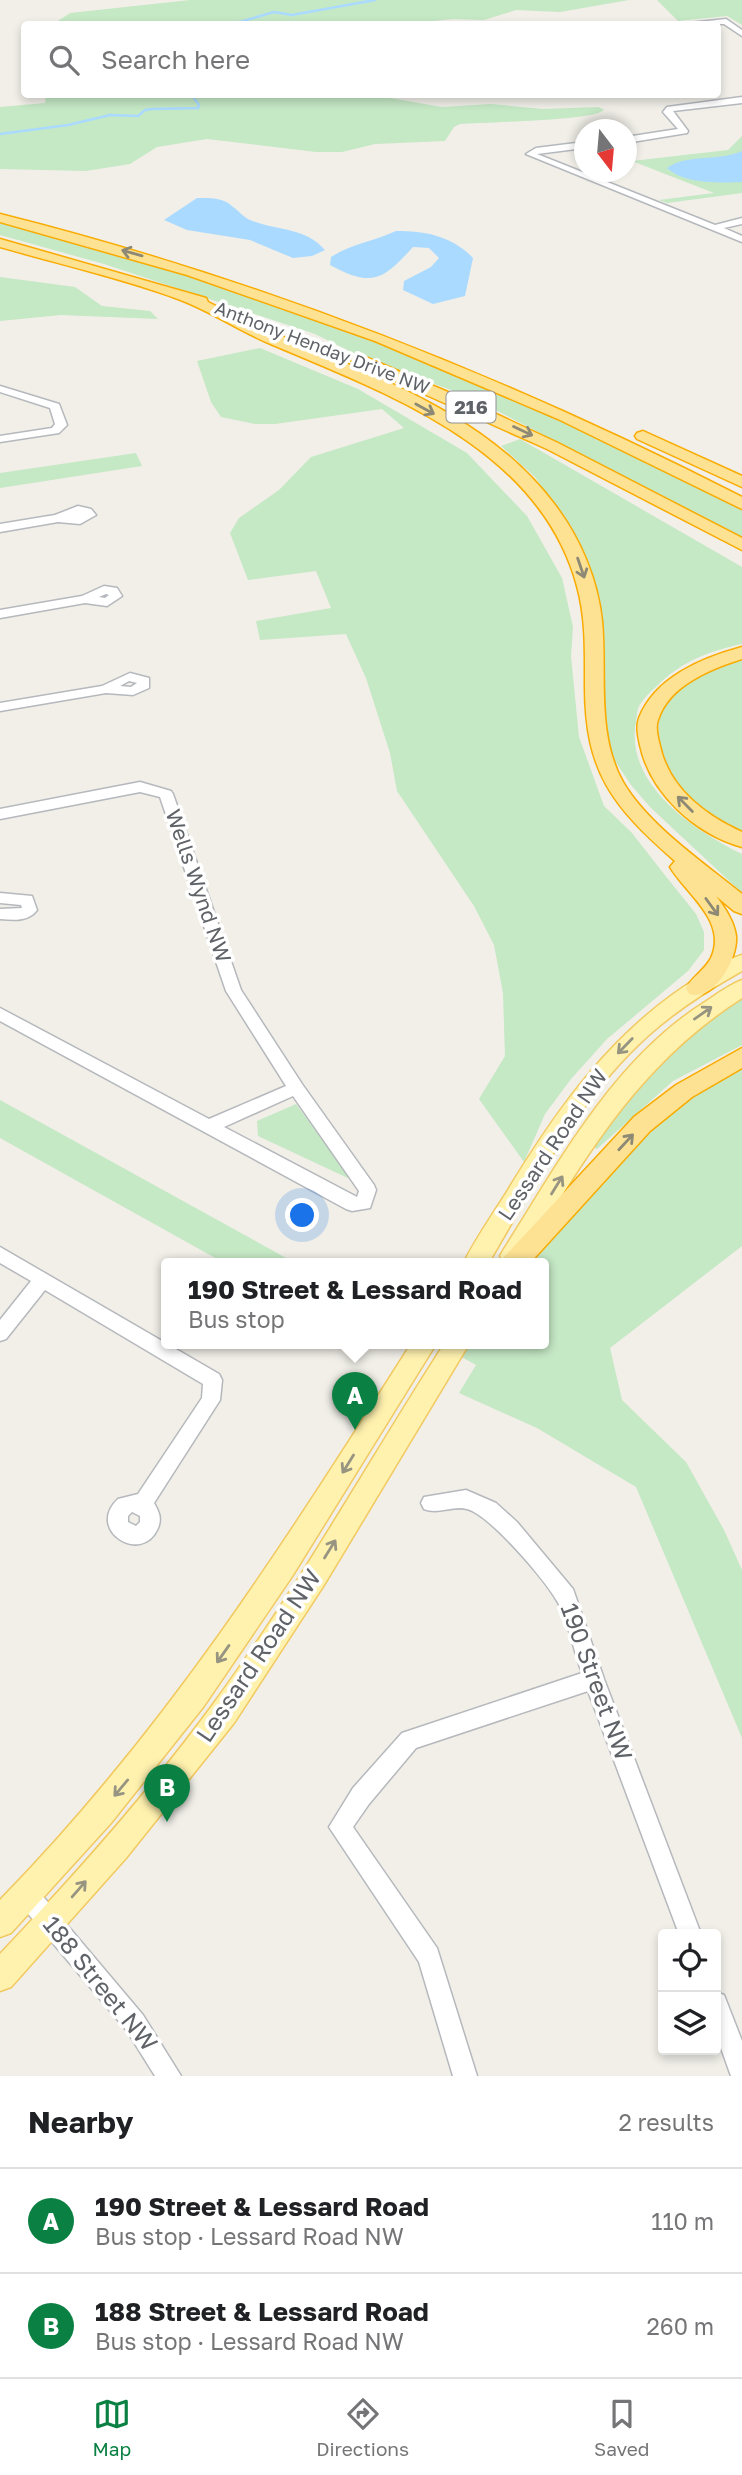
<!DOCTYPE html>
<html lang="en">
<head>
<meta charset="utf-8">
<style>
  body { margin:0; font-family:"Golos Text",sans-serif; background:#f6f6f6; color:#202124 }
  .controls { position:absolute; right:21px; bottom:21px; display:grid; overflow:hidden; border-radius:7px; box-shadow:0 4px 10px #0003 }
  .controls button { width:63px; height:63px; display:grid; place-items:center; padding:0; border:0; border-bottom:2px solid #e0e0e0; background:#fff; color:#202124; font:35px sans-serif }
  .compass { position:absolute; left:574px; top:119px; width:63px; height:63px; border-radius:50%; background:#fff; box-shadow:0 4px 10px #0003; rotate:164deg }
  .you { position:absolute; left:303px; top:1216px; width:24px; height:24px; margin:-18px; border:5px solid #fff; border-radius:50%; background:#1a73e8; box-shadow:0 0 0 10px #1a73e833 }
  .badge { display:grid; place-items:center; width:46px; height:46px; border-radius:50%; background:#0b8043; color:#fff; font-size:23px; font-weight:700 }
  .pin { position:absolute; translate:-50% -58px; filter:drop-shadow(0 2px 4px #0008) }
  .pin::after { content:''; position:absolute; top:37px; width:24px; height:21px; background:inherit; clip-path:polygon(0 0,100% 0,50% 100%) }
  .popup { position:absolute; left:161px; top:1258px; width:388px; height:91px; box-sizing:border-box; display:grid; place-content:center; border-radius:7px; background:#fff; filter:drop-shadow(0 2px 5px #0005); font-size:23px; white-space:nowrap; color:#757577 }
  .popup b { font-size:26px; color:#202124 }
  .popup::after { content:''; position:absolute; left:50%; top:100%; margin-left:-14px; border:14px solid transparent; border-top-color:#fff }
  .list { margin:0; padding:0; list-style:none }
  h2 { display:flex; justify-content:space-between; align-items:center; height:91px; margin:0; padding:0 28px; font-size:30px }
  h2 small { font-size:23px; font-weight:400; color:#757577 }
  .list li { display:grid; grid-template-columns:46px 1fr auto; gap:21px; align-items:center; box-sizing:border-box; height:105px; padding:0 28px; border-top:2px solid #e0e0e0 }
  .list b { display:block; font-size:26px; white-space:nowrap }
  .list p { margin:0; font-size:23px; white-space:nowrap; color:#757577 }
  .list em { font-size:23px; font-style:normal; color:#757577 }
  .icon { flex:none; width:38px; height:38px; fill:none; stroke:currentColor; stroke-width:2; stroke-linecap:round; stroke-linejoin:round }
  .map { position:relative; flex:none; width:742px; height:2076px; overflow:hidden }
  .search { position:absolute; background:#fff; box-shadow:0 4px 10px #0003; left:21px; right:21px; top:21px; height:77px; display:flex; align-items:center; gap:18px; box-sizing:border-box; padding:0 24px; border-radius:7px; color:#757577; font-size:26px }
  .sheet { height:301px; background:#fff }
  nav { display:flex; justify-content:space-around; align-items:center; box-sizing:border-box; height:98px; border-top:2px solid #e0e0e0; background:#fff; font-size:19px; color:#757577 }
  nav a { display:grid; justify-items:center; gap:4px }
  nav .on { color:#0b8043 }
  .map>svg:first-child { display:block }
  .green { fill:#c5e8c5 }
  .water { fill:#aadaff }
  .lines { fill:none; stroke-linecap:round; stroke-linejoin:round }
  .stream { stroke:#aadaff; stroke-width:2.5 }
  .minor-casing { stroke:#b5b8bc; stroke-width:3 }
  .major-casing { stroke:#f2c960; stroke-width:3 }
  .highway-casing { stroke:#f9ab00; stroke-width:3 }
  .minor { fill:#fff; fill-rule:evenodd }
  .major { fill:#fff2af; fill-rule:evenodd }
  .highway { fill:#fde293; fill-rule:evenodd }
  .oneway { stroke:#8e8975 }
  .oneway2 { stroke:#979581 }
  .labels { text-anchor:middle; stroke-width:7; stroke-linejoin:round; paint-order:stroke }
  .far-street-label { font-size:18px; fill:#5f6368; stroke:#fff }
  .shield { fill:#fff; stroke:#8f9295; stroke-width:2 }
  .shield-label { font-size:19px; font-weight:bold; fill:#5f6368 }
  .street-label { font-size:21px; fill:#5f6368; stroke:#fff }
  .near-street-label { font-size:24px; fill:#5f6368; stroke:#fff }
</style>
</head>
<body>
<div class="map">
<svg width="742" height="2076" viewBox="0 0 742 2076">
  <rect width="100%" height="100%" fill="#f1efe8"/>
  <path class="green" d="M190 0H629L560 12 516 10 484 20 453 19 405 24H59L58 21 70 13Z
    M657 0H742V25L727 16 678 21Z
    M46 94H367L442 107 491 104 543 109 599 107 604 110C593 121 484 122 460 124L454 127 445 141 375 144 342 152H316L207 139 157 147 130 164 86 171 0 169V107L45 103Z
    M742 136V193L667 203 659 200 714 193 632 161 728 150Z
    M0 223 187 274 397 349 568 421 742 510V537L468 396 370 361 315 334 104 264 0 235Z
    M0 277 75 287 102 306 150 311 158 319 61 315 0 321Z
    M260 348 358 389 467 453 527 516 562 578 573 627 571 656 579 737 604 806 632 833 664 874 696 914 704 932V950L688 971 607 1039 571 1079 545 1114 524 1162 479 1099 505 1056 503 993 494 945 474 906 397 791 390 753 366 678 346 634 260 640 256 621 331 608 316 571 248 580 230 533 239 518 279 490 311 457 404 428 382 409 275 424H255L221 417 211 402 197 361Z
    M520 439 742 567V644C710 651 685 660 661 682 654 689 644 697 639 706 637 710 637 716 636 721 624 784 693 830 742 854V893L650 807 631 785 613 758 604 724 574 535 535 477 501 446Z
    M136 453 142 466 0 488V473Z
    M742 659V832C727 824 709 816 696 804 670 781 641 726 672 695 691 675 716 666 742 659Z
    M742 998V1045L673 1081 597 1149 594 1147C628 1085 680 1033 742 998Z
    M742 1069V1246L610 1348 622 1400 686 1462 724 1530 742 1570V1738L636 1487 537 1428 459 1393 476 1365 460 1356 469 1344H544V1264H532L596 1182 691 1096Z
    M0 1100 297 1264H226L0 1138Z
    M296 1104 352 1180 258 1136 257 1121Z"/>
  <path class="water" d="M742 151V182C719 183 684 184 667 168 688 153 719 162 742 151Z
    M197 198C210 198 223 197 233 207 239 211 243 217 250 220 277 231 305 227 325 250L312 256 293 258 250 240 187 230 164 220Z
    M396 231C426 231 452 236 473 258L465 296 433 304 403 290 404 281 431 267 439 258 429 248 413 247C383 280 372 288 330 265L331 257C351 244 375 241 396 231Z"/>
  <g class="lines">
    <path class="stream" d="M233 24 274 12 292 15 375 0
      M0 134 68 125 110 115 138 116 145 110 152 109 198 108 199 105 191 94"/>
    <defs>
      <path id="minor" d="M726 19 742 30V36L724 24H680Z
        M742 97V103L673 111 688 131 687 133 626 143V137L678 129 663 112 667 107Z
        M584 142V148L537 154 715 225 742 218V224L724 228 742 236V242L526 154 536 148Z
        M0 386 59 404 67 425 59 433 0 442V436L52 428 55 424 50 408 0 392Z
        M78 506 91 509 96 515 80 524 58 522 0 532V524L55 515Z
        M104 586 117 588 122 596 107 606 85 603 0 618V610L82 596ZM106 594 109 595 105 598 99 597Z
        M130 673 149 678V688L133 695 106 693 0 711V703L102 686ZM129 681 137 683 131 687 120 686Z
        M140 782 171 791 173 794 241 990 302 1084 374 1185 376 1190 370 1208 352 1211 346 1209 0 1021V1008L209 1119 286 1086 226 991 160 797 140 792 0 819V809ZM293 1096 359 1191 357 1197 224 1127Z
        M0 893 32 896 37 910C28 922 14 920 0 919V909L22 908 21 905 0 903Z
        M0 1247 219 1374 222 1380 220 1400 154 1503C159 1512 162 1518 158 1528 142 1566 85 1530 118 1499L138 1494 202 1398 203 1384 45 1290 6 1339 0 1341V1320L31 1281 0 1263ZM132 1512 140 1516V1522L136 1526 128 1522V1516Z
        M466 1490 496 1503 517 1522 573 1589 604 1679 701 1934H679L588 1691 416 1748 369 1804 353 1827 437 1948 477 2076H453L419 1962 329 1827 353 1788 402 1733 582 1673C574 1652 568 1619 557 1601 545 1580 489 1514 467 1509 453 1505 438 1515 424 1509L421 1503 424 1497Z
        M27 1884 35 1887 143 2015 181 2076H155L127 2031 19 1903 16 1895 19 1887Z
        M716 1992 724 1995 742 2041V2076H731L716 2034Z"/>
      <path id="major" d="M742 955V971C710 989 678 1009 650 1034 579 1097 535 1184 488 1264H463C476 1238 493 1214 508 1190 559 1106 614 1029 699 977 713 969 727 959 742 955Z
        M742 980V998C636 1066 585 1158 520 1263H504L500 1256 504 1249C560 1161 614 1059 705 1002 717 994 729 985 742 980Z
        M411 1344H436L293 1575 204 1706 111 1823 11 1933 0 1937V1900C166 1730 284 1544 411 1344Z
        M444 1344H469L324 1585 234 1723 126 1858 11 1987 0 1991V1954C76 1874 149 1792 214 1703 298 1588 367 1464 444 1344Z"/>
      <path id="highway" d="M0 214C259 279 505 376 742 497V509L558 419 375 341 187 275 0 222Z
        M0 239 206 298 208 302C324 362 473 395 555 505 580 538 598 580 602 621 607 674 596 734 623 782 648 825 704 863 742 894V914L734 911 716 896C725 908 734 921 736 936 738 958 715 1002 689 994L686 988C692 977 705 970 711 958 728 921 686 894 670 867L675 861C612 806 585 772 585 686 585 652 586 618 577 586 540 449 391 395 273 345 241 332 211 311 178 299 121 278 59 264 0 247Z
        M358 354 462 398 558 443 742 538V550L547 449 353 362 350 359Z
        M643 431 742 476V487L637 439 635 436 637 433Z
        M742 647V659C711 669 669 685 658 720 655 728 658 738 660 746 669 788 705 815 742 832V847C695 834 650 793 640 745 638 736 636 727 639 718 655 677 702 658 742 647Z
        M742 1048V1068L692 1097 650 1131 529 1264H500L504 1257 634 1117 676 1085Z"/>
    </defs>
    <use href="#minor" class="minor-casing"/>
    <use href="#major" class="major-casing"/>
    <use href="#highway" class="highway-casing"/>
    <use href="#minor" class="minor"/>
    <use href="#major" class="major"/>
    <use href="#highway" class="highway"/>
  </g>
  <defs><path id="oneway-shaft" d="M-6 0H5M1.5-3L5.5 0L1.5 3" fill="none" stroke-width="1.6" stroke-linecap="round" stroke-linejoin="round" transform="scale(1.75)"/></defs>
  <g class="oneway">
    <use href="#oneway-shaft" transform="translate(132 253) rotate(-164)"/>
    <use href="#oneway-shaft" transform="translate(425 409) rotate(29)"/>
    <use href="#oneway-shaft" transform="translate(523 431) rotate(25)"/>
    <use href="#oneway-shaft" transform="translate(581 568) rotate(71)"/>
    <use href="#oneway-shaft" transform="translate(685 804) rotate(-135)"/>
    <use href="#oneway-shaft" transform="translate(712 907) rotate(54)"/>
    <use href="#oneway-shaft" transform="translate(626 1142) rotate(-47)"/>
  </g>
  <g class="oneway2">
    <use href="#oneway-shaft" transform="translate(703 1013) rotate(-35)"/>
    <use href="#oneway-shaft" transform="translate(625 1046) rotate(134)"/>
    <use href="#oneway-shaft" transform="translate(557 1185) rotate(-58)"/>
    <use href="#oneway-shaft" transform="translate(348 1464) rotate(122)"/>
    <use href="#oneway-shaft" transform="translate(330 1549) rotate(-58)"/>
    <use href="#oneway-shaft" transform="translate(223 1654) rotate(125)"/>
    <use href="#oneway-shaft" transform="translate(121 1788) rotate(130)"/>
    <use href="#oneway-shaft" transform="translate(79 1889) rotate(-49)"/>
  </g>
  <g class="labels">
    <g class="far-street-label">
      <text transform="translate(322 348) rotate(21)" y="6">Anthony Henday Drive NW</text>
    </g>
    <rect class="shield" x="446.5" y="391.5" width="49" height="31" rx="5"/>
    <g class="shield-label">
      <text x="471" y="414">216</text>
    </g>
    <g class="street-label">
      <text transform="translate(198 886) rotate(71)" y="7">Wells Wynd NW</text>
      <text transform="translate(553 1145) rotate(-56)" y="7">Lessard Road NW</text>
    </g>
    <g class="near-street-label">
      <text transform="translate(259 1656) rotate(-56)" y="8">Lessard Road NW</text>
      <text transform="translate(596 1682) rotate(70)" y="8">190 Street NW</text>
      <text transform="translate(100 1984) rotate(51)" y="8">188 Street NW</text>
    </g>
  </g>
</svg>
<div class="controls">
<button><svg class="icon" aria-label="locate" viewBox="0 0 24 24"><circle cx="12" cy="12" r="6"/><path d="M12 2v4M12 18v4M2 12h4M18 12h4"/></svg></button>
<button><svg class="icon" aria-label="layers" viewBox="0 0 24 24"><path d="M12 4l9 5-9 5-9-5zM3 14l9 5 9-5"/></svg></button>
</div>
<svg class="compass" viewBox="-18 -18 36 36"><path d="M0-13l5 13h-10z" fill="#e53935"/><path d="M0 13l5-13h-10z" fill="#757577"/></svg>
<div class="you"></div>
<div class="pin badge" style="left:355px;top:1430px">A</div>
<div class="popup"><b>190 Street &amp; Lessard Road</b>Bus stop</div>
<div class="pin badge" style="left:167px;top:1822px">B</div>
<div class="search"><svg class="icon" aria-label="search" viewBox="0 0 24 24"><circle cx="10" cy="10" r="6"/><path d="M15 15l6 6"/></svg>Search here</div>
</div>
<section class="sheet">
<h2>Nearby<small>2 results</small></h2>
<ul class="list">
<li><span class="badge">A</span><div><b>190 Street &amp; Lessard Road</b><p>Bus stop · Lessard Road NW</p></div><em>110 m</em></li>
<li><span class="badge">B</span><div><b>188 Street &amp; Lessard Road</b><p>Bus stop · Lessard Road NW</p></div><em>260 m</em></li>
</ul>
</section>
<nav>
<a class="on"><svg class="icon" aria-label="map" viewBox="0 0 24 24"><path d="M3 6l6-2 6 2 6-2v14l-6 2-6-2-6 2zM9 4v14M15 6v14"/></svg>Map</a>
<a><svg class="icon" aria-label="directions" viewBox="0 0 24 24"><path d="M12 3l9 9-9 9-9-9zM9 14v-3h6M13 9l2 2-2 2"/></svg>Directions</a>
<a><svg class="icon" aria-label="saved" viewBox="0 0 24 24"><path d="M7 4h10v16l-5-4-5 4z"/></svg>Saved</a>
</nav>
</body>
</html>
